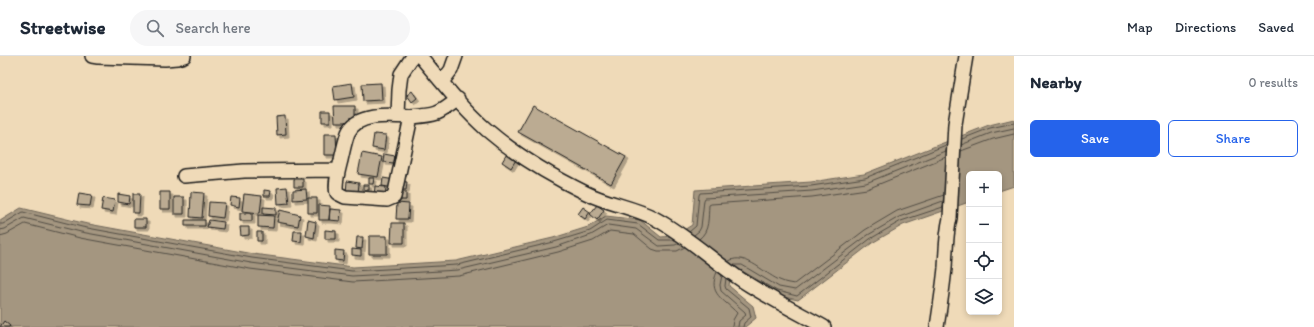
<!DOCTYPE html>
<html lang="en">
<head>
<meta charset="utf-8">
<style>
  body { margin:0; font-family:Itim,sans-serif; background:#f6f6f7; color:#1f2937 }
  .controls { position:absolute; right:12px; bottom:12px; display:grid; overflow:hidden; border-radius:6px; box-shadow:0 2px 6px #0003 }
  .controls button { width:36px; height:36px; display:grid; place-items:center; padding:0; border:0; border-bottom:1px solid #e0e1e3; background:#fff; color:#1f2937; font:20px sans-serif }
  .list { margin:0; padding:0; list-style:none }
  h2 { display:flex; justify-content:space-between; align-items:center; height:52px; margin:0; padding:0 16px; font-size:17px }
  h2 small { font-size:13px; font-weight:400; color:#747a83 }
  .actions { display:flex; gap:8px; padding:12px 16px }
  .actions a { flex:1; padding:9px 0; border:1px solid #2563eb; border-radius:6px; text-align:center; font-size:14px; color:#2563eb }
  .actions .main { background:#2563eb; color:#fff }
  .icon { flex:none; width:22px; height:22px; fill:none; stroke:currentColor; stroke-width:2; stroke-linecap:round; stroke-linejoin:round }
  .map { position:relative; flex:none; width:1014px; height:271px; overflow:hidden }
  header { display:flex; align-items:center; gap:24px; box-sizing:border-box; height:56px; padding:0 20px; background:#fff; border-bottom:1px solid #e0e1e3 }
  header strong { font-size:19px }
  nav { display:flex; gap:22px; margin-inline-start:auto; font-size:14px }
  .search { width:280px; height:36px; background:#f6f6f7; display:flex; align-items:center; gap:10px; box-sizing:border-box; padding:0 14px; border-radius:22px; color:#747a83; font-size:15px }
  main { display:flex }
  aside { flex:1; background:#fff }
  .map>svg:first-child { display:block }
  .water { fill:#a49680; stroke:#6e6558 }
  .lines { fill:none; stroke-linecap:round; stroke-linejoin:round }
  .shore { stroke:#524d44; stroke-width:1 }
  .building { fill:#bbab92; stroke:#1c1c1c; filter:url(#shadow) }
  .street-casing { stroke:#1c1c1c; stroke-width:16 }
  .street { stroke:#efdab8; stroke-width:13 }
</style>
</head>
<body>
<header>
<strong>Streetwise</strong>
<div class="search"><svg class="icon" aria-label="search" viewBox="0 0 24 24"><circle cx="10" cy="10" r="6"/><path d="M15 15l6 6"/></svg>Search here</div>
<nav><a>Map</a><a>Directions</a><a>Saved</a></nav>
</header>
<main>
<div class="map">
<svg width="1014" height="271" viewBox="0 0 1014 271">
  <defs>
    <filter id="shadow"><feDropShadow dx="3" dy="3" stdDeviation="0" flood-color="#0004"/></filter>
  </defs>
  <rect width="100%" height="100%" fill="#efdab8"/>
  <filter id="ink" filterUnits="userSpaceOnUse"><feTurbulence type="fractalNoise" baseFrequency=".025" numOctaves="2"/><feDisplacementMap in="SourceGraphic" scale="8" xChannelSelector="R" yChannelSelector="G"/><feConvolveMatrix kernelMatrix="1 2 1 2 8 2 1 2 1" color-interpolation-filters="sRGB"/></filter>
  <g filter="url(#ink)">
    <path class="water" d="M1014 63V130L999 135V118H969V146L903 169 872 187 798 244 775 239 730 223 729 230 753 250 756 262 745 271H0V165L21 152 83 167 253 198 353 211 456 205 553 182 588 171 606 160 640 164 661 181 674 180 692 169 695 134 811 126 864 118 989 69Z"/>
    <g class="lines">
      <path class="shore" d="M962 83 990 72 1014 67
        M961 89 991 77 1014 72
        M961 95 993 83 1014 78
        M0 168H3L23 156 82 171 252 202 352 215 457 209 554 186 590 175 607 164 638 168 659 184H675
        M0 174 5 173 24 162 81 176 251 207 352 220 458 214 556 191 591 179 608 169 636 173 659 190 675 189 680 187
        M689 176 696 170 699 139 700 137 811 130 865 122 946 89
        M694 179 699 175 701 171 704 144 705 142 812 135 866 127 946 95
        M0 180 7 178 25 168 80 182 250 213 353 226 459 220 558 196 593 185 610 175 634 178 652 193 658 195H677L685 191
        M699 183C710 175 708 161 709 149L711 148 812 141 867 133 946 101
        M729 205C746 195 766 220 782 225 786 227 790 227 794 228L865 174 897 155 944 139
        M734 209H742L779 231 795 234 868 179 899 161 943 145
        M740 214 777 235 797 240 870 183 901 165 943 151
        M717 216C707 238 724 243 737 257L733 264 732 271
        M722 219 720 229 721 235 745 256 746 259 739 265 738 271
        M726 222 725 230 726 233 749 252 751 261 744 267 743 271"/>
    </g>
    <path class="building" d="M352 27 354 41 335 44 333 30Z
      M381 27 382 44 363 45 362 28Z
      M412 35 417 42 412 46 407 39Z
      M533 49 626 101 611 128 518 76Z
      M334 50H355V66H335Z
      M322 55H330V66H322Z
      M285 60 286 78 277 79 276 61Z
      M324 78H336L337 99H324Z
      M374 78 386 79 384 94 372 92Z
      M508 96 517 102 511 112 502 106Z
      M362 97 382 101 378 121 358 118Z
      M384 98 395 100 394 107 383 106Z
      M369 122H374L373 128H369Z
      M383 122 395 124 394 132 382 130Z
      M294 123H303V131H294Z
      M347 125 359 127 358 137 346 136Z
      M400 125 407 126 406 134H399Z
      M363 129H369V134H363Z
      M375 130 386 131 385 141 374 140Z
      M287 131 289 147 278 148 277 132Z
      M306 133 307 143 293 144V134Z
      M264 134 271 135 270 140H264Z
      M160 136H170V153H160Z
      M191 136 204 137 202 162 190 161Z
      M398 136H406V144H398Z
      M79 137 92 139 90 150 77 149Z
      M118 138 130 140 129 148 118 146Z
      M133 138H140L139 157H133Z
      M244 138 262 140 260 157 242 155Z
      M174 141H184V158H174Z
      M231 141 240 142 239 151 230 149Z
      M103 142 115 144 113 156 101 154Z
      M308 142H317V157H308Z
      M209 146 225 147 223 162 208 160Z
      M397 147 409 148 408 163H396Z
      M319 149 330 150 329 164H319Z
      M597 149 604 154 597 164 590 158Z
      M263 151 276 152V159L263 158Z
      M583 151 590 156 585 163 578 158Z
      M330 153 341 154 340 165 329 164Z
      M280 154 300 159 298 170 277 166Z
      M240 157H252V165H240Z
      M258 159 274 160 273 172 258 171Z
      M134 163H146V171H134Z
      M185 164H205V170H185Z
      M209 164 224 166 223 173 207 171Z
      M308 164 316 166 314 182 306 180Z
      M392 167H404V187H391Z
      M240 171H249V179L241 180Z
      M325 174 336 175V183H325Z
      M294 175H302L301 186 293 185Z
      M257 176H262V185H257Z
      M369 180H387V198H369Z
      M357 181H363L362 193 356 192Z
      M352 193 361 194V200L352 199Z
      M335 194 344 195 343 205 335 204Z
      M4 265 10 270 9 271H0Z"/>
    <g class="lines">
      <defs>
        <path id="street" d="M92 0 98 1 165 3 177 2 184 0
          M420 0C441 25 462 52 487 74 516 99 551 120 586 137 608 148 633 151 654 162 686 179 713 205 743 225 769 242 797 256 824 271
          M442 26 451 14 456 0
          M398 60 399 34 401 18 413 0
          M411 61C392 60 357 56 348 77 345 85 343 95 341 104 339 112 334 129 337 137L345 141 387 144 394 141 411 61C436 59 438 59 458 43
          M184 120 244 115 338 114
          M937 271C940 251 943 232 945 212 946 195 946 178 950 162L955 68 966 0"/>
      </defs>
      <use href="#street" class="street-casing"/>
      <use href="#street" class="street"/>
    </g>
  </g>
</svg>
<div class="controls">
<button>+</button>
<button>−</button>
<button><svg class="icon" aria-label="locate" viewBox="0 0 24 24"><circle cx="12" cy="12" r="6"/><path d="M12 2v4M12 18v4M2 12h4M18 12h4"/></svg></button>
<button><svg class="icon" aria-label="layers" viewBox="0 0 24 24"><path d="M12 4l9 5-9 5-9-5zM3 14l9 5 9-5"/></svg></button>
</div>
</div>
<aside>
<h2>Nearby<small>0 results</small></h2>
<ul class="list">
</ul>
<div class="actions"><a class="main">Save</a><a>Share</a></div>
</aside>
</main>
</body>
</html>
